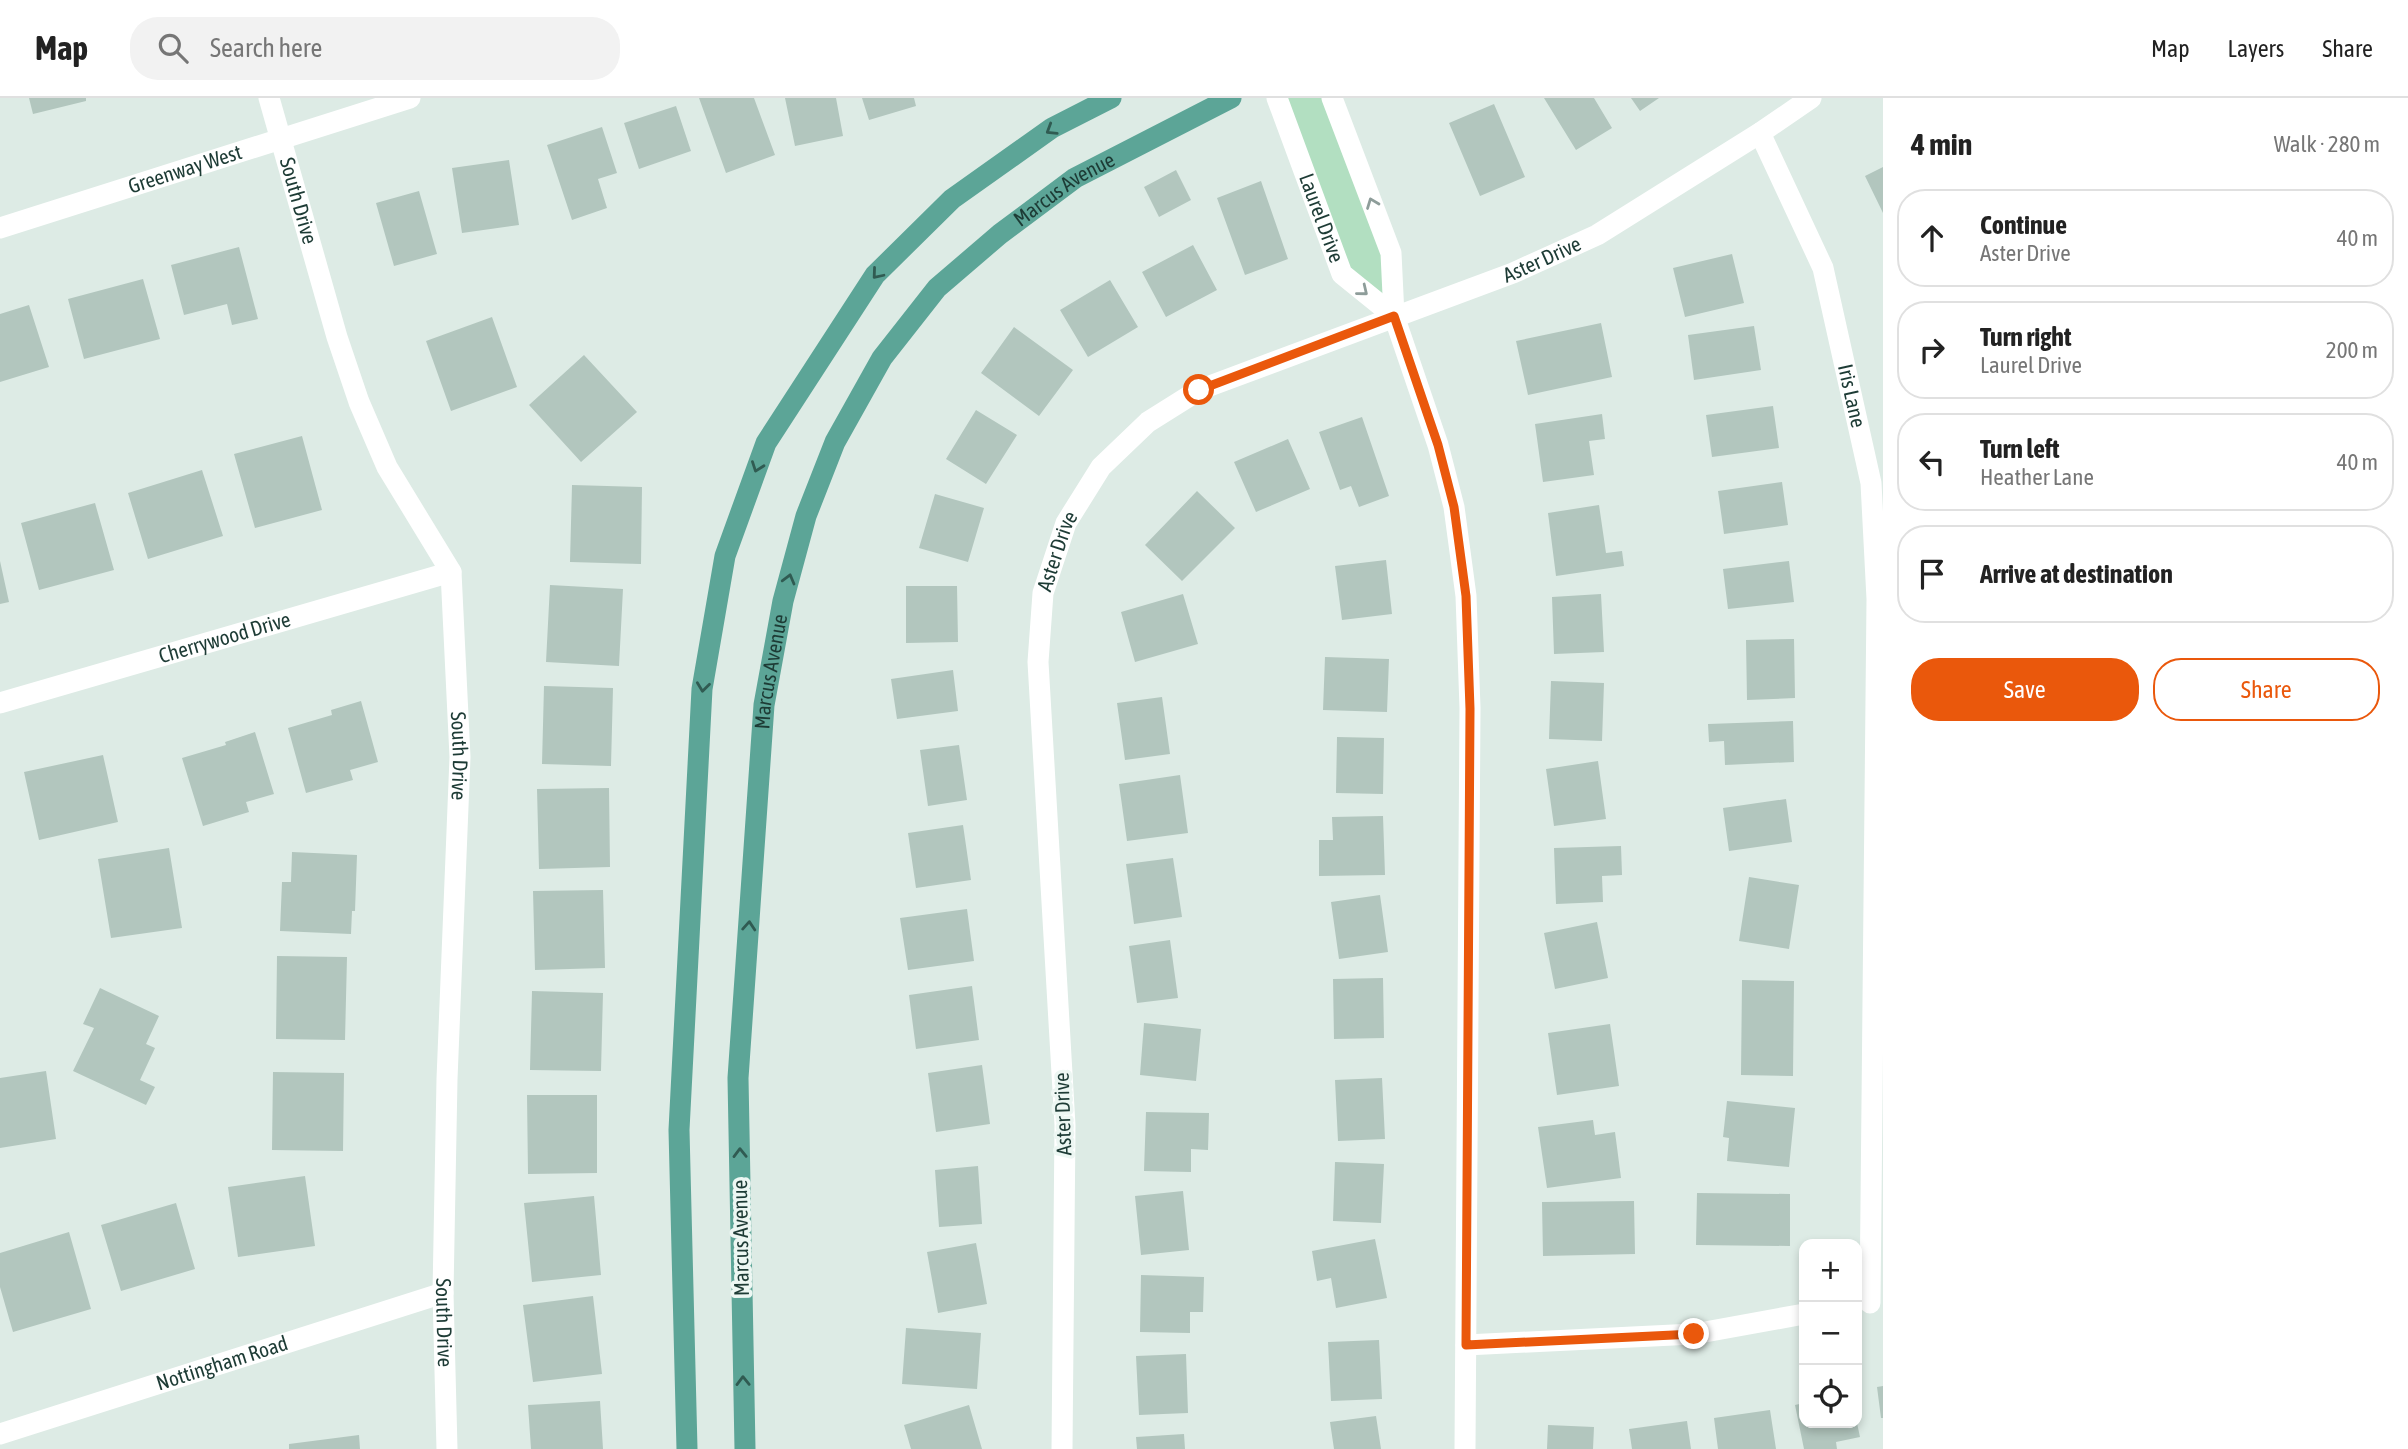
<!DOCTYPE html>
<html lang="en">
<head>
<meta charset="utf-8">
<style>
  body { margin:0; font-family:"Asap Condensed",sans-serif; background:#f2f2f2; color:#222 }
  .controls { position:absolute; right:21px; bottom:21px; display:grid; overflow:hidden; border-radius:14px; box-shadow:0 4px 10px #0003 }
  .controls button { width:63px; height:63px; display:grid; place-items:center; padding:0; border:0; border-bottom:2px solid #e0e0e0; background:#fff; color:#222; font:35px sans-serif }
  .stop { position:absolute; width:21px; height:21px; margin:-16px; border:5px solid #ea580c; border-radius:50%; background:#fff }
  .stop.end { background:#ea580c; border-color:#fff; box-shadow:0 2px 7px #0008 }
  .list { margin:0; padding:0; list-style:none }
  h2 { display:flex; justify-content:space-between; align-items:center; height:91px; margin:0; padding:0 28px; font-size:30px }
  h2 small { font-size:23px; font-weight:400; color:#767676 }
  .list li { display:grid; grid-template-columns:46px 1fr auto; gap:21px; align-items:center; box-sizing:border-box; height:98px; margin:0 14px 14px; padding:0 14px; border:2px solid #e0e0e0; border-radius:28px }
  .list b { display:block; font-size:26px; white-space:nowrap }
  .list p { margin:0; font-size:23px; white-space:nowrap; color:#767676 }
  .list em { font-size:23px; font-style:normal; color:#767676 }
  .actions { display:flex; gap:14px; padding:21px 28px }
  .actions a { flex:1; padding:16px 0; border:2px solid #ea580c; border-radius:28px; text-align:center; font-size:24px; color:#ea580c }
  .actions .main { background:#ea580c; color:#fff }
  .icon { flex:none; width:38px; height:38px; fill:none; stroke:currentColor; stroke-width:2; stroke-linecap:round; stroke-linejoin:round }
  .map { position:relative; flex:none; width:1883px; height:1351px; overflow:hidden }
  header { display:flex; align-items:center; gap:42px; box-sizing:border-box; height:98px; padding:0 35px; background:#fff; border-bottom:2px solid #e0e0e0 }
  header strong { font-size:33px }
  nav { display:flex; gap:38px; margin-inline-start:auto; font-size:24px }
  .search { width:490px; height:63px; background:#f2f2f2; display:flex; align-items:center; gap:18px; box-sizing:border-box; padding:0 24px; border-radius:28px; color:#767676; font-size:26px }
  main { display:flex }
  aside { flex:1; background:#fff }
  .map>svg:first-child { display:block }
  .green { fill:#b2dfc1 }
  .building { fill:#b2c6be }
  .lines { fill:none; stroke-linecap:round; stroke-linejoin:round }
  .minor { stroke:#fff; stroke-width:21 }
  .major { stroke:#5ca597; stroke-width:21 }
  .oneway { stroke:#305b52 }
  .oneway2 { stroke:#8e9d9a }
  .route { stroke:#ea580c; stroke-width:9 }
  .labels { text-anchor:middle; stroke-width:7; stroke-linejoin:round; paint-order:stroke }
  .street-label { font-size:21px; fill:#1d3b35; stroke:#edf7f3 }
</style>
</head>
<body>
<header>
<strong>Map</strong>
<div class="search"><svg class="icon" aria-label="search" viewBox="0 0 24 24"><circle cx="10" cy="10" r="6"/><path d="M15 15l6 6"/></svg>Search here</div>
<nav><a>Map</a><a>Layers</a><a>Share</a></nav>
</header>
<main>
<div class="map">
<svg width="1883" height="1351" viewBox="0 0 1883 1351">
  <rect width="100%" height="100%" fill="#ddebe5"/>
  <path class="green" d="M1277 0H1332L1391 155 1394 218 1342 176Z"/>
  <path class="building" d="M29 0H86V3L33 16Z
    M699 0H754L775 57 726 75Z
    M785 0H836L843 38 795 48Z
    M862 0H914L916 8 869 22Z
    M1544 0H1594L1612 30 1576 52Z
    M1631 0H1659L1640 13Z
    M1494 6 1525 79 1480 98 1449 25Z
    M676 8 691 53 639 71 624 25Z
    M602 29 617 75 598 81 607 110 572 122 547 47Z
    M509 62 519 127 462 135 452 70Z
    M1883 69V115L1865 78Z
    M1176 72 1191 102 1159 119 1144 89Z
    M1261 83 1288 161 1245 177 1217 100Z
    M419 93 437 156 394 168 376 105Z
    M1193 147 1217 192 1166 219 1142 174Z
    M239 149 258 221 232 227 227 206 184 217 171 167Z
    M1732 156 1744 205 1685 219 1673 170Z
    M143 181 160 241 84 261 68 201Z
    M1110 182 1138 229 1088 259 1060 212Z
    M29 207 49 269 0 284V216Z
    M492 219 517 289 451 313 426 243Z
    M1601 225 1612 279 1528 297 1516 243Z
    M1754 228 1761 272 1694 282 1688 237Z
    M1014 229 1073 272 1039 318 981 275Z
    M584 257 637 314 581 364 529 307Z
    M1773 308 1779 350 1712 359 1706 317Z
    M976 312 1017 337 986 386 946 361Z
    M1602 316 1605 341 1589 343 1594 377 1543 384 1535 326Z
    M1362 319 1389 398 1359 409 1351 388 1340 392 1319 334Z
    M302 338 322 412 255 430 234 356Z
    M1288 341 1310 391 1256 414 1234 364Z
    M202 372 223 438 148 461 128 395Z
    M1782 384 1788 427 1724 436 1718 393Z
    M572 387 642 389 641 466 570 464Z
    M1197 393 1235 430 1182 483 1145 447Z
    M935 396 984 410 968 464 919 450Z
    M95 405 114 472 39 492 21 425Z
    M1599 407 1606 455 1622 453 1624 468 1556 478 1548 415Z
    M1386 462 1392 516 1342 522 1335 468Z
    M0 463 9 504 0 506Z
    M1789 463 1794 504 1728 511 1723 471Z
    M550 487 623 491 619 568 546 564Z
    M906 488H957L958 544 906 545Z
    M1183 496 1198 546 1135 564 1121 514Z
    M1601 496 1604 554 1554 556 1552 499Z
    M1794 541 1795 600 1747 602 1746 542Z
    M1325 559 1389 561 1387 614 1323 612Z
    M953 572 958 613 897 621 891 581Z
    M1551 583 1604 585 1602 643 1549 641Z
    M544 588 613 590 611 668 542 666Z
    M1162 599 1170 656 1125 662 1117 605Z
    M361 603 378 664 350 672 353 682 306 695 288 630 332 617 331 612Z
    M1793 623 1794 664 1725 667 1724 643 1709 644 1708 626Z
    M255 634 274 696 246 704 249 714 203 728 182 660 226 647 225 644Z
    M1337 639 1384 640 1383 696 1336 695Z
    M959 647 967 702 928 708 920 652Z
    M103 657 118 724 39 742 24 674Z
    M1598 663 1606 721 1554 728 1546 671Z
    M1180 677 1188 735 1127 743 1119 686Z
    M609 690 610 769 539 771 537 691Z
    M1786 701 1792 744 1729 753 1723 710Z
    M1383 718 1385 777 1319 778V742H1333L1332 719Z
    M963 727 971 782 916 790 908 735Z
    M1621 748 1622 777 1602 778 1603 804 1556 806 1554 750Z
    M169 750 182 830 111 840 98 761Z
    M292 754 357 757 355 813H352L351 836 280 833 282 784H291Z
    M1173 760 1182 819 1134 826 1126 766Z
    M1749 779 1799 787 1789 851 1739 843Z
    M603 792 605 870 535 872 533 793Z
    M1380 797 1388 854 1339 861 1331 804Z
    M967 811 974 863 908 872 900 820Z
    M1597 824 1608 880 1555 891 1544 835Z
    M1170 842 1178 900 1137 905 1129 848Z
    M277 858 347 859 345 942 276 941Z
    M1383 880 1384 940 1334 941 1333 881Z
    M1742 882 1794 883 1793 978 1741 977Z
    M972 888 979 942 916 951 909 897Z
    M100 890 159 918 146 946 155 950 140 982 155 989 146 1007 73 973 94 930 83 926Z
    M532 893 603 895 601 973 530 972Z
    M1144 925 1201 931 1196 983 1140 977Z
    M1610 926 1619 988 1557 997 1548 935Z
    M982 967 990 1026 936 1034 928 975Z
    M46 973 56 1041 0 1050V980Z
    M273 974 344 975 343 1053 272 1052Z
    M1382 980 1385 1041 1338 1043 1335 982Z
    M527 997H597V1075L528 1076Z
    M1727 1003 1795 1010 1789 1069 1727 1063 1729 1040 1723 1039Z
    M1146 1014 1209 1015 1208 1052 1191 1051V1074L1144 1073Z
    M1593 1022 1595 1037 1615 1034 1621 1080 1547 1090 1538 1029Z
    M1335 1064 1384 1066 1381 1125 1333 1123Z
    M978 1068 982 1126 939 1129 935 1072Z
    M305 1078 315 1148 238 1159 228 1089Z
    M1183 1093 1189 1152 1141 1157 1135 1098Z
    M1697 1095 1790 1096V1148L1696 1147Z
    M594 1098 601 1177 532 1184 524 1105Z
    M1634 1103 1635 1156 1543 1158 1542 1104Z
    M176 1105 195 1171 121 1193 101 1127Z
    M69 1134 91 1211 13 1234 0 1189V1155Z
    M1375 1141 1387 1200 1336 1210 1331 1180 1317 1183 1312 1153Z
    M976 1145 987 1206 938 1215 927 1154Z
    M1141 1177 1204 1179 1203 1214H1190V1235L1140 1234Z
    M593 1198 602 1276 533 1284 523 1207Z
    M906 1230 981 1235 977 1291 902 1286Z
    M1379 1242 1382 1301 1331 1303 1328 1244Z
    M1186 1256 1188 1315 1139 1317 1136 1258Z
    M1883 1288V1320H1881L1877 1289Z
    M600 1303 603 1351H531L528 1307Z
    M1804 1305V1325H1857L1860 1339 1836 1344 1837 1351H1804L1795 1307Z
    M969 1307 982 1351H911L904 1327Z
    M1770 1312 1776 1351H1718L1714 1320Z
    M1376 1318 1381 1351H1334L1330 1324Z
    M1687 1323 1691 1351H1632L1629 1331Z
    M1548 1327 1594 1329 1593 1351H1547Z
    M1184 1336 1185 1351H1137L1136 1339Z
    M359 1337 360 1351H289V1346Z"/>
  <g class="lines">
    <g class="minor">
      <path id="s1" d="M269 0 337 239 359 304 387 369 451 474 460 659 447 981 443 1195 447 1351"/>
      <path id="s2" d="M1277 0 1342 176 1394 218"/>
      <path d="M1332 0 1391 155 1394 218 1438 347 1454 409 1466 498 1470 610 1465 1351"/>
      <path id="s3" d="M1760 35 1823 170 1871 385 1877 501 1870 1205"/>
      <path id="s4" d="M0 130 410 0"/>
      <path id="s5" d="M0 605 451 474"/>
      <path d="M1466 1247 1694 1236 1804 1216"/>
      <path id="s6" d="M0 1336 443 1195"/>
      <path id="s7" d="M1062 1351 1065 1027 1038 564 1043 495 1066 425 1101 369 1148 324 1199 292 1513 175 1597 137 1760 35 1811 0"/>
    </g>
    <g class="major">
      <path d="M687 1351 679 1032 702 591 725 458 766 345 875 177 952 101 1052 30 1111 0"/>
      <path id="s8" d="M745 1351 738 980 764 607 783 503 806 418 835 344 882 260 937 190 1000 136 1075 80 1231 0"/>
    </g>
  </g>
  <defs><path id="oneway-chevron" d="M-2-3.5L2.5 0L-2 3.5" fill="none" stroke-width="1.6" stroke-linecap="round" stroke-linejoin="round" transform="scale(1.75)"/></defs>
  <g class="oneway">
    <use href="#oneway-chevron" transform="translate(1051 32) rotate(148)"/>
    <use href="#oneway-chevron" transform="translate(877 176) rotate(130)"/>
    <use href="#oneway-chevron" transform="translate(757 369) rotate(110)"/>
    <use href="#oneway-chevron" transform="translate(789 481) rotate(-75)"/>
    <use href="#oneway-chevron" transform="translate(703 589) rotate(97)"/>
    <use href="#oneway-chevron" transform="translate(749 828) rotate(-86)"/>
    <use href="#oneway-chevron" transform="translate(740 1055) rotate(-91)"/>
    <use href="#oneway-chevron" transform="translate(743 1283) rotate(-91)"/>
  </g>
  <g class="oneway2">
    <use href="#oneway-chevron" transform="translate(1372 105) rotate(-111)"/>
    <use href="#oneway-chevron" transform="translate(1363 193) rotate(39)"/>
  </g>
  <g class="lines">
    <path class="route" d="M1199 292 1394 218 1438 347 1454 409 1466 498 1470 611 1466 1247 1694 1236"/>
  </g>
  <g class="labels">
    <g class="street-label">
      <text dy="7" stroke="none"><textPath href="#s4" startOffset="194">Greenway West</textPath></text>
      <text dy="7" stroke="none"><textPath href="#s8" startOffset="1365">Marcus Avenue</textPath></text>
      <text dy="7" stroke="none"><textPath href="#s1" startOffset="107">South Drive</textPath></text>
      <text dy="7" stroke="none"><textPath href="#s2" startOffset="128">Laurel Drive</textPath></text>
      <text dy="7" stroke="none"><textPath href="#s7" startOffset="1489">Aster Drive</textPath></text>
      <text dy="7" stroke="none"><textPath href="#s3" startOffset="280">Iris Lane</textPath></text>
      <text dy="7" stroke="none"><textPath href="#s7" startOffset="901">Aster Drive</textPath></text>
      <text dy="7" stroke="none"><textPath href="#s5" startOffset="234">Cherrywood Drive</textPath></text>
      <text dy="7" stroke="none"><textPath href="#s8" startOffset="779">Marcus Avenue</textPath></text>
      <text dy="7" stroke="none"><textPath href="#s1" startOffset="695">South Drive</textPath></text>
      <text transform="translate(1063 1016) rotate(-92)" y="7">Aster Drive</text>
      <text transform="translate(741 1140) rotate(-91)" y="7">Marcus Avenue</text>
      <text dy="7" stroke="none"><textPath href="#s1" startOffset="1262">South Drive</textPath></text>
      <text dy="7" stroke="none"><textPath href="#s6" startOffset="233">Nottingham Road</textPath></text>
    </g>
  </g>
</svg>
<div class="controls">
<button>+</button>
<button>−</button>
<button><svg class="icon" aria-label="locate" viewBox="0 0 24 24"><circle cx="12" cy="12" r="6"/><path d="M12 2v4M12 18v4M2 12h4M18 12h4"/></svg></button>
</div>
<div class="stop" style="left:1199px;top:292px"></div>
<div class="stop end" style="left:1694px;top:1236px"></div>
</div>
<aside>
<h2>4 min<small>Walk · 280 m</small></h2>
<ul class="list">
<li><svg class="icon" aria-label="ahead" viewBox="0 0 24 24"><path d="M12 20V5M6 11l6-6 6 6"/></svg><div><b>Continue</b><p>Aster Drive</p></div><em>40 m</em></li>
<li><svg class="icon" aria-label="right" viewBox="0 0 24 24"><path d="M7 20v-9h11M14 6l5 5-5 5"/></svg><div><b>Turn right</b><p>Laurel Drive</p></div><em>200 m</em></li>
<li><svg class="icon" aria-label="left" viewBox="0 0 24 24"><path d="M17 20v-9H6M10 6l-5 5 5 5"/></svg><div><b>Turn left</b><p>Heather Lane</p></div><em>40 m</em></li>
<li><svg class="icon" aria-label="arrive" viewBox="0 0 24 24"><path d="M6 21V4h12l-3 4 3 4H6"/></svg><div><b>Arrive at destination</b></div></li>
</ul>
<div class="actions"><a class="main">Save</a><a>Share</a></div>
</aside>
</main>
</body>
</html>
